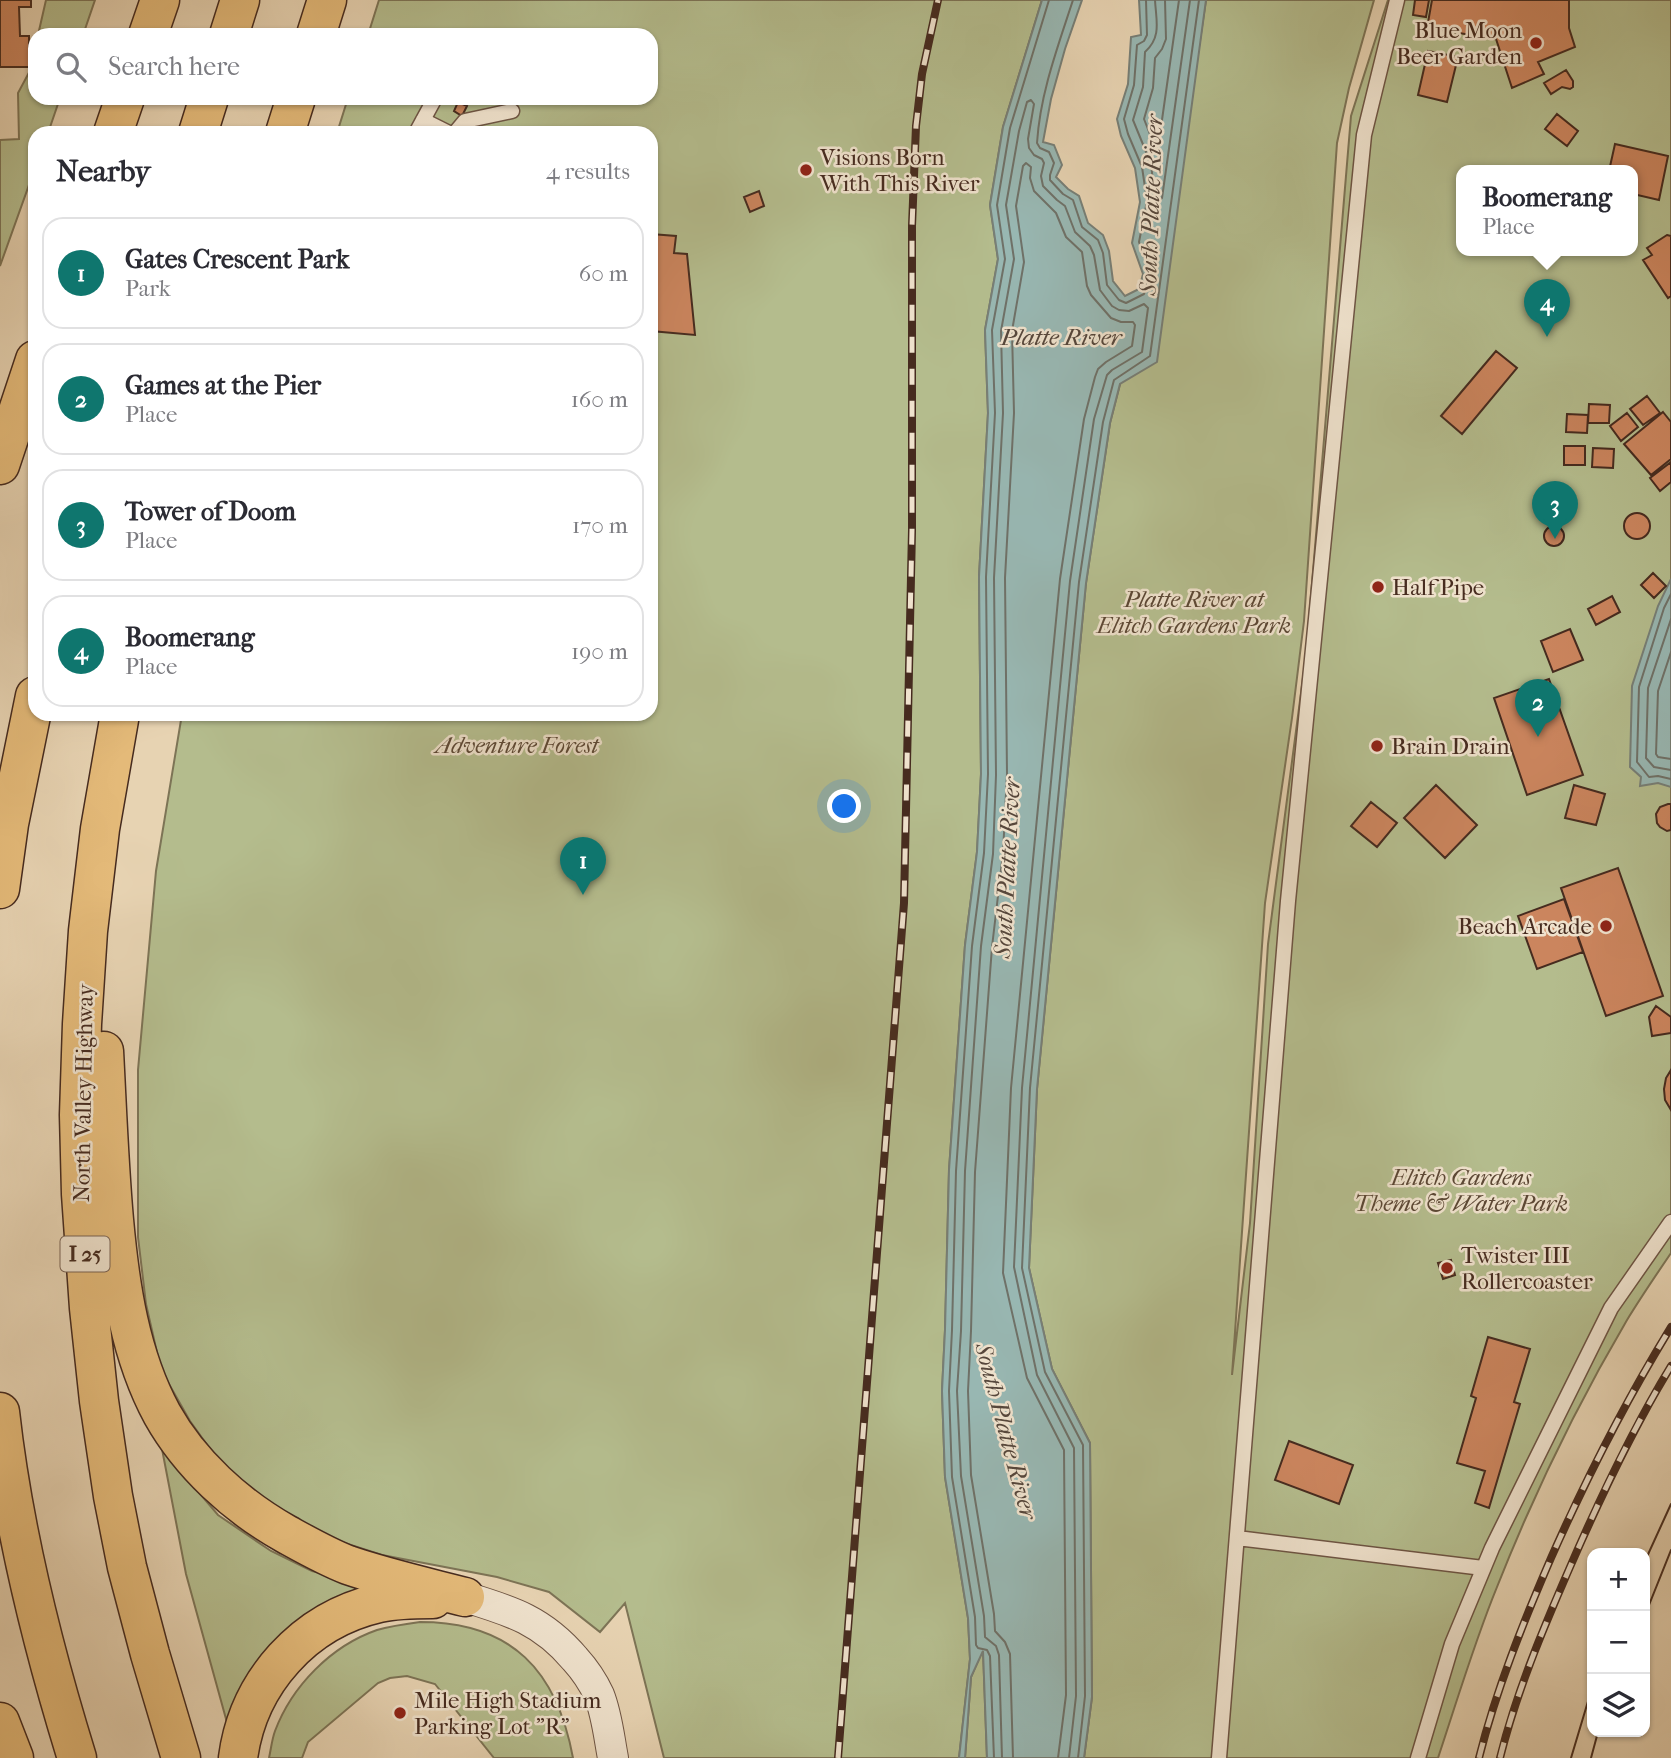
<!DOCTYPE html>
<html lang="en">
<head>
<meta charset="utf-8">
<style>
  body { margin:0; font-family:"IM FELL French Canon",serif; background:#f7f7f7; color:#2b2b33 }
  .controls { position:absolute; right:21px; bottom:21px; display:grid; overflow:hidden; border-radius:14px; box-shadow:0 2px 5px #0004 }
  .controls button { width:63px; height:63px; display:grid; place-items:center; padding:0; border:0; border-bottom:2px solid #e1e1e2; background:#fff; color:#2b2b33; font:35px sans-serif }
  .you { position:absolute; left:845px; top:807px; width:24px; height:24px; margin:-18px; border:5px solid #fff; border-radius:50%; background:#1a73e8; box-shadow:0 0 0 10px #1a73e833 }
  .badge { display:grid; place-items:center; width:46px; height:46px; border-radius:50%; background:#0f766e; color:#fff; font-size:23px; font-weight:700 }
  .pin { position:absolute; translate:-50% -58px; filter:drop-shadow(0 2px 4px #0008) }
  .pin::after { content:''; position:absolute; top:37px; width:24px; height:21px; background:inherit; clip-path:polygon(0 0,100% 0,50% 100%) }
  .popup { position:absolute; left:1456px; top:165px; width:182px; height:91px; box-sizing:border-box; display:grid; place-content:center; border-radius:14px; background:#fff; filter:drop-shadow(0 2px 5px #0005); font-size:23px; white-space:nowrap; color:#7c7c81 }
  .popup b { font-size:26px; color:#2b2b33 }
  .popup::after { content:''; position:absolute; left:50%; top:100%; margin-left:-14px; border:14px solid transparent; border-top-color:#fff }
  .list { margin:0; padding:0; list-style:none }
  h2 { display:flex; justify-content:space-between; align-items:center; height:91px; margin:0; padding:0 28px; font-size:30px }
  h2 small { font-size:23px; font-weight:400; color:#7c7c81 }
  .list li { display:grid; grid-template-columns:46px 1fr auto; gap:21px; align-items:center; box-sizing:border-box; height:112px; margin:0 14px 14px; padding:0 14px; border:2px solid #e1e1e2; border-radius:21px }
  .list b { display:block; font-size:26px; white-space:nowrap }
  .list p { margin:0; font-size:23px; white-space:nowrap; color:#7c7c81 }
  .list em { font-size:23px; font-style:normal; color:#7c7c81 }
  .icon { flex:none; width:38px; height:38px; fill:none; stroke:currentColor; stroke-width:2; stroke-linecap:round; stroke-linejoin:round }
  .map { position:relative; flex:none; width:1671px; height:1758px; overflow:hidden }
  .search { position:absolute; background:#fff; box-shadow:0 2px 5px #0004; left:28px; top:28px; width:630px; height:77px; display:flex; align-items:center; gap:18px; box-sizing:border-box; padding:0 24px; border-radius:21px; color:#7c7c81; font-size:26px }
  .panel { position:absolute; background:#fff; box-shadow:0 2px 5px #0004; left:28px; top:126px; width:630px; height:595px; border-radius:21px }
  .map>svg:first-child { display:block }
  .green { fill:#b4bc8d; stroke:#7d7456; stroke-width:2; fill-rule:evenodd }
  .water { fill:#98b7b2; stroke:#777f77; stroke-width:2 }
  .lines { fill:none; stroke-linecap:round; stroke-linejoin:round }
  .shore { stroke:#6f7168; stroke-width:2 }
  .building { fill:#cb855e; stroke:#462b1f; stroke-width:2 }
  .service-casing { stroke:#6e5544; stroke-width:17 }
  .minor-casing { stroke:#6e5544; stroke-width:32 }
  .motorway-casing { stroke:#462b1f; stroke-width:41 }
  .service { stroke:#efe2cd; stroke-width:14 }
  .minor { stroke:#efe2cd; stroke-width:30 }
  .motorway { stroke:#e4ba79; stroke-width:38 }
  .tram { stroke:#462b1f; stroke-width:2 }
  .rail-casing { stroke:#462b1f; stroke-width:8 }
  .rail { stroke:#efe2cd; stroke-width:5; stroke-dasharray:16; stroke-linecap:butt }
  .poi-dot { fill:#8f2418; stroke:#efe2cd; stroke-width:2.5 }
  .labels { text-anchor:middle; stroke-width:5; stroke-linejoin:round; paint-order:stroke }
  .shield { fill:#efe2cd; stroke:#796253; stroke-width:2 }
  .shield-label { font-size:21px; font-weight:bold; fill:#462b1f }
  .poi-label { font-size:23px; fill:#462b1f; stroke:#efe2cd; text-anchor:start }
  .park-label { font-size:23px; font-style:italic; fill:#5c4835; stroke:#efe2cd }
  .street-label { font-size:23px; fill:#462b1f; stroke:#efe2cd }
  .water-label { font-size:24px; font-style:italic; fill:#56473c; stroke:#efe2cd }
</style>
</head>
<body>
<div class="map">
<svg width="1671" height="1758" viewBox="0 0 1671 1758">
  <rect width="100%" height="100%" fill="#e7d3b2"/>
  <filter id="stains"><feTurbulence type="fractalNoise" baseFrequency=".00286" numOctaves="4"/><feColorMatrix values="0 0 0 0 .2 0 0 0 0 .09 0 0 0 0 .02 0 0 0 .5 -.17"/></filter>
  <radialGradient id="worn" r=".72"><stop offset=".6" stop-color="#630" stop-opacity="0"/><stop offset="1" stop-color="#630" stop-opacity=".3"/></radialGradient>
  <path class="green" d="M46 0H95L83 35H38Z
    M379 0H1042L1003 127 990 205 998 259 985 330 988 413 979 577 981 774 977 852 965 945 949 1170 945 1330 942 1391 945 1477 968 1618 970 1659 959 1758H664L625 1603 600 1632 549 1592 497 1577 382 1555 323 1536 253 1493 218 1460 190 1421 161 1370 146 1304 138 1237V1070L156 871 182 714H651V133H337L348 98H651V35H368Z
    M1206 0H1374L1349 88 1337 143 1304 621 1292 718 1265 903 1232 1375 1250 1223 1268 944 1306 655 1351 116 1388 0H1671V1253C1656 1275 1641 1297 1627 1320 1577 1405 1533 1496 1497 1587 1474 1643 1457 1701 1438 1758H1084L1092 1697 1090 1443 1052 1369 1029 1268 1037 1089 1086 583 1110 423 1188 121ZM1461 171H1633V251H1461Z
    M35 52V98H60L48 133H35V168L0 266V140L19 139 18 93 32 67Z
    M162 1449 218 1515 271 1551 312 1571 351 1581 403 1588 350 1600 231 1737 186 1574Z
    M420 1622C512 1622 557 1671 573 1758H494L435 1684 407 1676 390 1678 378 1683 308 1742 302 1758H269C271 1749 272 1739 275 1731 292 1686 331 1646 377 1630 391 1626 405 1624 420 1622Z
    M983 1649 987 1758H965L971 1677Z"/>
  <path class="water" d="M1042 0H1082L1065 49 1051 99 1043 142 1054 145 1062 165 1056 177 1068 189 1079 196 1088 223 1103 235 1109 251 1113 281 1125 296 1139 289 1143 274 1132 243 1140 202 1135 168 1121 136 1117 119 1128 84 1131 37 1141 35 1139 0H1206L1157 362 1120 384 1110 423 1086 583 1037 1089 1029 1268 1052 1369 1090 1443 1092 1697 1084 1758H987L983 1651 971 1677 965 1758H959L970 1659 968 1618 945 1477 942 1391 945 1330 949 1170 965 945 977 852 981 774 979 577 988 413 985 330 998 259 990 205 1003 127Z
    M1671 579V787L1658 783 1640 786 1641 777 1630 767 1632 686 1658 606Z"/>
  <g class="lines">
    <path class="shore" d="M1073 0C1058 46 1040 94 1037 143L1040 148 1049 152 1054 163 1050 175V180L1063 194 1073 200 1082 227 1098 240 1103 253 1107 285 1119 300 1126 303 1144 294 1150 273 1139 242 1147 201 1142 167 1128 134 1124 119 1134 85 1137 45 1144 41 1147 35 1146 0
      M1155 0C1156 20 1162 37 1145 52L1143 87 1133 120 1151 164 1155 199 1159 201 1162 198 1190 0
      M1165 0 1166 39 1162 49 1155 58 1153 88 1144 119 1153 142 1155 144 1159 141 1179 0
      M1671 594 1664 608 1639 687 1637 762 1649 777 1658 776 1671 779
      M1671 619 1648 688 1646 758 1654 767 1671 770
      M1671 652 1658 691 1656 754 1658 757 1671 759
      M994 1758 990 1656 987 1650 978 1648 976 1645 975 1617 952 1477 949 1391 952 1330 956 1171 972 946 984 853 988 774 986 577 995 413 992 330 1005 259 997 205 1010 128 1049 0
      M1002 1758 999 1655 996 1646 985 1637 984 1616 961 1476 957 1391 961 1331 965 1171 981 946 993 854 996 775 994 578 1003 413 1001 331 1014 259 1006 205 1019 131 1027 102 1031 100 1034 104 1028 139 1029 148 1034 155 1042 159 1044 163 1041 176 1043 186 1057 200 1065 206 1075 232 1090 246 1094 255 1100 290 1112 306 1119 310 1129 311 1144 304 1148 308 1142 352 1112 370 1107 375 1094 419 1070 581 1022 1088 1014 1267 1037 1375 1074 1448 1076 1696 1069 1758
      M1013 1758 1010 1654 1005 1642 995 1631 994 1614 971 1475 968 1391 971 1331 975 1172 992 947 1003 853 1007 774 1005 578 1014 413 1012 331 1024 262 1016 206 1023 166 1026 163 1031 167 1030 178 1034 191 1056 213 1066 237 1082 252 1087 286 1091 295 1111 318 1121 322H1133L1135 325 1132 346 1106 362 1098 369 1095 377 1084 419 1060 579 1011 1088 1003 1273 1027 1378 1064 1450 1066 1695 1058 1758
      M1078 1758 1085 1696 1083 1445 1045 1372 1022 1268 1030 1088 1079 582 1103 422 1114 380 1150 356 1199 0"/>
  </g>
  <path class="building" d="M0 0H31V7H19L20 36H29V67H0Z
    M1415 0H1429L1426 17 1413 15Z
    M1432 0H1569V28L1575 47 1538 62 1544 74 1512 88 1496 39 1427 28Z
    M1428 51 1458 57 1447 102 1418 95Z
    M1566 70 1573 81V87L1570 89 1562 87 1551 94 1544 83Z
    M458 102 467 106 462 116 454 111Z
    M1557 114 1578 131 1567 146 1545 129Z
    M1615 144 1668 156 1659 200 1633 194V171H1609Z
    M759 191 764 206 750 212 744 197Z
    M651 234 676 236 674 253 687 254 695 335 651 331Z
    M1667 235 1671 236V296L1668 298 1643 260 1652 255 1647 248Z
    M1496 351 1517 368 1462 434 1441 416Z
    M1647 396 1660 413 1643 425 1630 409Z
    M1589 404 1610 405 1609 423H1588Z
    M1663 412 1671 422V459L1651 475 1624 444Z
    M1627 413 1638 427 1621 441 1610 426Z
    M1567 414 1588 415 1587 433 1566 432Z
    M1564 446H1585V465H1564Z
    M1593 448 1614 449 1613 468 1592 467Z
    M1671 462V482L1660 491 1650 478Z
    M1624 526a13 13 0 1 1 26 0a13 13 0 1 1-26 0Z
    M1544 536a10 10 0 1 1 20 0a10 10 0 1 1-20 0Z
    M1653 573 1666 586 1654 598 1641 585Z
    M1612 596 1620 612 1596 625 1588 609Z
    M1570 629 1583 660 1553 672 1541 641Z
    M1549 679 1583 775 1527 795 1494 698Z
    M1436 785 1477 825 1445 858 1404 818Z
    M1574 785 1605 794 1596 825 1565 818Z
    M1371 802 1397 823 1377 847 1351 826Z
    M1668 804H1671V830L1667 831 1660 827 1657 823 1656 814 1660 807Z
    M1618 868 1663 996 1606 1016 1561 888Z
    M1564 899 1583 952 1537 969 1518 916Z
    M1656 1006 1671 1017V1033L1652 1036 1649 1017Z
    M1671 1070V1110L1665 1100 1664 1089 1666 1078Z
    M1451 1260 1455 1275 1443 1279 1438 1263Z
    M1488 1337 1530 1349 1514 1402 1520 1404 1489 1508 1475 1503 1485 1471 1457 1463 1476 1398 1471 1396Z
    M1289 1441 1353 1465 1339 1504 1275 1480Z"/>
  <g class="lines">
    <defs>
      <path id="service" d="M423 120 449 133
        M416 133 435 98
        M455 133 465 121 512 111
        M1237 1538 1483 1568
        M1219 1758 1288 901 1364 135 1397 0
        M1418 1758 1452 1644 1492 1548 1611 1308 1671 1222"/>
      <path id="minor" d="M465 1597C512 1611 543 1621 575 1659 585 1670 593 1682 599 1695 607 1715 609 1737 613 1758"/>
      <path id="motorway" d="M148 35 160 0
        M229 35 240 0
        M316 35 327 0
        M113 133 125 98
        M198 133 209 98
        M285 133 296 98
        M0 465 35 360
        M120 714 100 829 88 931 82 1024 79 1115 81 1194 89 1308 99 1401 113 1496 127 1567 150 1654 181 1758
        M0 889 9 824 35 696
        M104 1051C107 1107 109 1164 114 1220 120 1286 130 1355 162 1414 190 1464 236 1506 286 1534 306 1545 327 1557 348 1565 386 1578 426 1587 465 1597
        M0 1412C13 1529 42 1645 77 1758
        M0 1722 14 1758
        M238 1758C248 1682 304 1620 379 1603 397 1599 415 1599 433 1599"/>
    </defs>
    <use href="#service" class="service-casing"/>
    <use href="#minor" class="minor-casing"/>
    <use href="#motorway" class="motorway-casing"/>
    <use href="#service" class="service"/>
    <use href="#minor" class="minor"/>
    <use href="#motorway" class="motorway"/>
    <path class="tram" d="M1645 1561 1671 1504
      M1645 1615 1671 1550
      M1571 1758 1592 1688
      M1591 1758 1598 1732"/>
    <defs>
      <path id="rail" d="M838 1758 904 903 912 530V226L916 126 922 74 938 0
        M1479 1758C1496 1690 1523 1623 1551 1558 1586 1479 1625 1402 1671 1327
        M1500 1758C1516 1693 1543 1629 1570 1567 1600 1498 1632 1430 1671 1366"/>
    </defs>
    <use href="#rail" class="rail-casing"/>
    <use href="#rail" class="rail"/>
  </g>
  <g class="poi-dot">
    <circle cx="1536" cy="43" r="7"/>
    <circle cx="806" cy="170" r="7"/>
    <circle cx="1378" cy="587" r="7"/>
    <circle cx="1377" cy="746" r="7"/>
    <circle cx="1606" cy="926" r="7"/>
    <circle cx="1447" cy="1268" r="7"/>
    <circle cx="400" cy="1713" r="7"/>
  </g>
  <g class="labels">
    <rect class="shield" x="60.5" y="1236.5" width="49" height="35" rx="5"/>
    <g class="shield-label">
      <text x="85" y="1261">I 25</text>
    </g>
    <g class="poi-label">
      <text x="1522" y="38" text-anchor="end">Blue Moon<tspan x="1522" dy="26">Beer Garden</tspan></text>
      <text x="820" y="165">Visions Born<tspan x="820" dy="26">With This River</tspan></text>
      <text x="1392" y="595">Half Pipe</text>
      <text x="1391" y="754">Brain Drain</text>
      <text x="1592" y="934" text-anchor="end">Beach Arcade</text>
      <text x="1461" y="1263">Twister III<tspan x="1461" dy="26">Rollercoaster</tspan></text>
      <text x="414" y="1708">Mile High Stadium<tspan x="414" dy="26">Parking Lot "R"</tspan></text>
    </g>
    <g class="park-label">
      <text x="1194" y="607">Platte River at<tspan x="1194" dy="26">Elitch Gardens Park</tspan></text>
      <text x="517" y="753">Adventure Forest</text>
      <text x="1461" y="1185">Elitch Gardens<tspan x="1461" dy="26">Theme &amp; Water Park</tspan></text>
    </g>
    <g class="street-label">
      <text transform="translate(83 1093) rotate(-89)" y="8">North Valley Highway</text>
    </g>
    <g class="water-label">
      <text transform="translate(1151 205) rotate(-88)" y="8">South Platte River</text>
      <text x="1061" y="345">Platte River</text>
      <text transform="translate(1007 868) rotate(-87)" y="8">South Platte River</text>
      <text transform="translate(1006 1431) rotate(75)" y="8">South Platte River</text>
    </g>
  </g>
  <rect width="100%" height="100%" filter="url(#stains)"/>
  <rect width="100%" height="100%" fill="url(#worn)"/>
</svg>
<div class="controls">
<button>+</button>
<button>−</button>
<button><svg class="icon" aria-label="layers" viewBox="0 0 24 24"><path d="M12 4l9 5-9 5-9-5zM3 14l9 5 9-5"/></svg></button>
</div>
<div class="you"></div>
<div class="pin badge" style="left:583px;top:895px">1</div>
<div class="pin badge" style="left:1538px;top:737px">2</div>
<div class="pin badge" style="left:1555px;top:539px">3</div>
<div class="pin badge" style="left:1547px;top:337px">4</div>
<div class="popup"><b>Boomerang</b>Place</div>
<div class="search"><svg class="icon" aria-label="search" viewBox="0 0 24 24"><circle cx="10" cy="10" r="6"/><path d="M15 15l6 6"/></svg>Search here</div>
<section class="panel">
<h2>Nearby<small>4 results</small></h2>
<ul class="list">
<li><span class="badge">1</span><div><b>Gates Crescent Park</b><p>Park</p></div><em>60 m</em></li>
<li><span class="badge">2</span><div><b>Games at the Pier</b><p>Place</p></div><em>160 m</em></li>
<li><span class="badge">3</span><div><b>Tower of Doom</b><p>Place</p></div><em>170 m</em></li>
<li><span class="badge">4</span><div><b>Boomerang</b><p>Place</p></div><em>190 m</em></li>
</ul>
</section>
</div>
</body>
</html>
